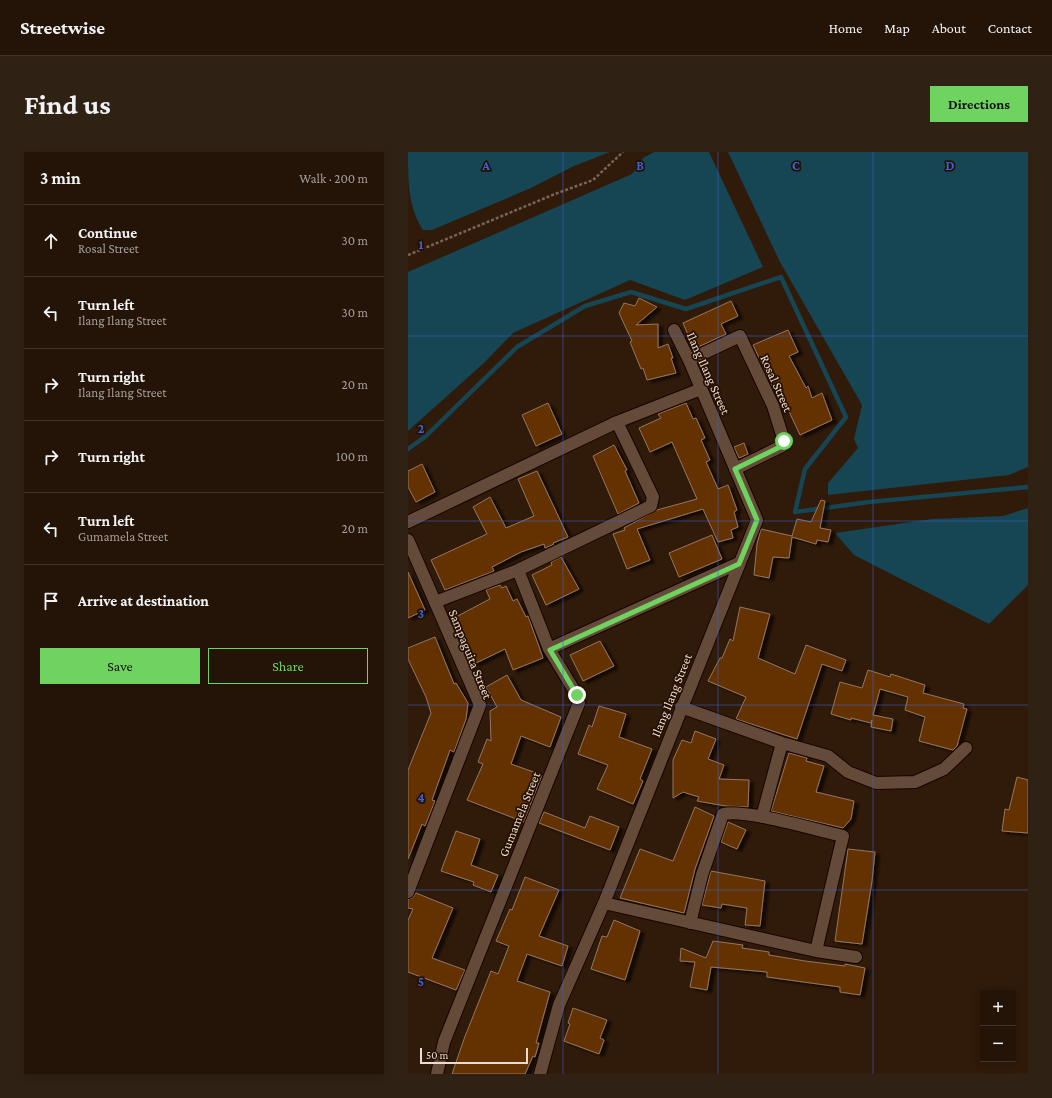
<!DOCTYPE html>
<html lang="en">
<head>
<meta charset="utf-8">
<style>
  body { margin:0; font-family:"Crimson Pro",serif; background:#302115; color:#f1f3f6 }
  .controls { position:absolute; right:12px; bottom:12px; display:grid; overflow:hidden; border-radius:0px; box-shadow:0 2px 10px #0003 }
  .controls button { width:36px; height:36px; display:grid; place-items:center; padding:0; border:0; border-bottom:1px solid #413328; background:#241407; color:#f1f3f6; font:20px sans-serif }
  .scale { position:absolute; left:12px; bottom:10px; width:108px; box-sizing:border-box; padding-left:4px; border:2px solid #eadad0; border-top:0; font-size:11px; line-height:14px; white-space:nowrap; color:#eadad0; -webkit-text-stroke:3px #261002; paint-order:stroke }
  .stop { position:absolute; width:12px; height:12px; margin:-9px; border:3px solid #6fd35f; border-radius:50%; background:#fff }
  .stop.end { background:#6fd35f; border-color:#fff; box-shadow:0 1px 4px #0008 }
  .list { margin:0; padding:0; list-style:none }
  h2 { display:flex; justify-content:space-between; align-items:center; height:52px; margin:0; padding:0 16px; font-size:17px }
  h2 small { font-size:13px; font-weight:400; color:#a39e9b }
  .list li { display:grid; grid-template-columns:26px 1fr auto; gap:12px; align-items:center; box-sizing:border-box; height:72px; padding:0 16px; border-top:1px solid #413328 }
  .list b { display:block; font-size:15px; white-space:nowrap }
  .list p { margin:0; font-size:13px; white-space:nowrap; color:#a39e9b }
  .list em { font-size:13px; font-style:normal; color:#a39e9b }
  .actions { display:flex; gap:8px; padding:12px 16px }
  .actions a { flex:1; padding:9px 0; border:1px solid #6fd35f; border-radius:0px; text-align:center; font-size:14px; color:#6fd35f }
  .actions .main { background:#6fd35f; color:#111 }
  .icon { flex:none; width:22px; height:22px; fill:none; stroke:currentColor; stroke-width:2; stroke-linecap:round; stroke-linejoin:round }
  .map { position:relative; flex:none; width:620px; height:922px; overflow:hidden; border-radius:0px }
  header { display:flex; align-items:center; gap:24px; box-sizing:border-box; height:56px; padding:0 20px; background:#241407; border-bottom:1px solid #413328 }
  header strong { font-size:19px }
  nav { display:flex; gap:22px; margin-inline-start:auto; font-size:14px }
  .intro { display:flex; align-items:center; justify-content:space-between; box-sizing:border-box; height:96px; padding:0 24px }
  h1 { margin:0; font-size:28px }
  .button { padding:10px 18px; border-radius:0px; background:#6fd35f; color:#111; font-size:14px; font-weight:700 }
  main { display:flex; gap:24px; padding:0 24px }
  aside { flex:1; background:#241407; border-radius:0px; box-shadow:0 2px 10px #0003 }
  .map>svg:first-child { display:block }
  .water { fill:#164553 }
  .lines { fill:none; stroke-linecap:round; stroke-linejoin:round }
  .stream { stroke:#164553; stroke-width:4.5 }
  .building { fill:#643101; stroke:#937663; filter:url(#shadow) }
  .street-casing { stroke:#170400; stroke-width:14 }
  .path { stroke:#796557; stroke-width:2.5; stroke-dasharray:3 2; stroke-linecap:butt }
  .street { stroke:#644a38; stroke-width:12 }
  .route { stroke:#6fd35f; stroke-width:5 }
  .grid { fill:none; stroke:#3c63d7; stroke-width:1; stroke-opacity:0.55 }
  .labels { text-anchor:middle; stroke-width:3.5; stroke-linejoin:round; paint-order:stroke }
  .street-label { font-size:13px; fill:#eadad0; stroke:#261002 }
  .grid-label { font-size:13px; text-anchor:middle; font-weight:bold; fill:#3c63d7; stroke:#261002; stroke-width:3.5; stroke-linejoin:round; paint-order:stroke }
</style>
</head>
<body>
<header>
<strong>Streetwise</strong>
<nav><a>Home</a><a>Map</a><a>About</a><a>Contact</a></nav>
</header>
<div class="intro"><h1>Find us</h1><a class="button">Directions</a></div>
<main>
<aside>
<h2>3 min<small>Walk · 200 m</small></h2>
<ul class="list">
<li><svg class="icon" aria-label="ahead" viewBox="0 0 24 24"><path d="M12 20V5M6 11l6-6 6 6"/></svg><div><b>Continue</b><p>Rosal Street</p></div><em>30 m</em></li>
<li><svg class="icon" aria-label="left" viewBox="0 0 24 24"><path d="M17 20v-9H6M10 6l-5 5 5 5"/></svg><div><b>Turn left</b><p>Ilang Ilang Street</p></div><em>30 m</em></li>
<li><svg class="icon" aria-label="right" viewBox="0 0 24 24"><path d="M7 20v-9h11M14 6l5 5-5 5"/></svg><div><b>Turn right</b><p>Ilang Ilang Street</p></div><em>20 m</em></li>
<li><svg class="icon" aria-label="right" viewBox="0 0 24 24"><path d="M7 20v-9h11M14 6l5 5-5 5"/></svg><div><b>Turn right</b></div><em>100 m</em></li>
<li><svg class="icon" aria-label="left" viewBox="0 0 24 24"><path d="M17 20v-9H6M10 6l-5 5 5 5"/></svg><div><b>Turn left</b><p>Gumamela Street</p></div><em>20 m</em></li>
<li><svg class="icon" aria-label="arrive" viewBox="0 0 24 24"><path d="M6 21V4h12l-3 4 3 4H6"/></svg><div><b>Arrive at destination</b></div></li>
</ul>
<div class="actions"><a class="main">Save</a><a>Share</a></div>
</aside>
<div class="map">
<svg width="620" height="922" viewBox="0 0 620 922">
  <defs>
    <filter id="shadow"><feDropShadow dx="4.5" dy="2.5" stdDeviation="1" flood-color="#0009"/></filter>
  </defs>
  <rect width="100%" height="100%" fill="#301a09"/>
  <path class="water" d="M0 0H202L166 14 123 36 24 78H15C0 55 0 28 0 0Z
    M246 0H301L355 115 277 148 222 128 105 181 76 211 0 279V120L224 22 235 6Z
    M320 0H620V315L601 323 420 343V331L450 296 446 287 454 253 372 110Z
    M620 356V433L581 472 446 403 427 381 524 367 595 364Z"/>
  <g class="lines">
    <path class="stream" d="M0 297 18 284 109 195 177 154 223 140 278 157 373 125 438 265 397 317 387 360 461 350 620 335"/>
  </g>
  <path class="building" d="M231 146 249 155 228 173 250 172V196L260 192 265 206H263L268 221 239 228 235 216 233 217 222 190 224 189 211 161 216 151 227 154Z
    M323 149 330 164 313 172 318 182 286 197 275 171Z
    M380 178 390 200 381 204 398 236 400 234 404 246 414 241 424 268 392 283 370 236 366 238 345 193Z
    M140 251 154 282 128 294 114 263Z
    M278 251 285 267 288 266 297 286 293 288 302 308 298 310 310 337 320 333 329 358 326 360 330 375 323 378 325 386 310 390 295 357 229 377 242 408 219 417 205 382 217 378 216 376 249 358 289 347 264 290 242 300 231 276 253 266 250 262Z
    M336 291 340 302 331 306 326 295Z
    M206 293 219 318 217 319 231 351 210 362 185 304Z
    M14 312 27 340 8 350 0 335V319Z
    M129 319 160 385 145 391 146 392 137 396 136 392 113 400 84 415 86 419 37 438 23 408 79 382 65 355 82 345 98 376 126 364 110 327Z
    M413 348 417 349 412 376 423 378 420 390 409 388 408 392 384 385 381 406 365 405 361 426 346 423 349 392 353 377 384 384 389 367 403 370Z
    M304 383 314 407 271 425 261 401Z
    M153 405 171 437 138 453 124 423 144 413 143 410Z
    M0 420 17 458 0 466Z
    M92 433 94 436 98 434 105 449 109 447 118 465 120 464 135 506 105 518 97 497 66 512 44 467 82 447 78 438Z
    M332 455 362 462 350 506 387 522 398 493 438 508 434 519 414 512 389 587 328 567 338 545 300 529 312 506H314L322 487 325 489Z
    M27 485 46 532 48 531 60 551 58 567 46 600 42 598 24 648 27 649 17 674 14 672 0 707V618L23 561 18 545 0 507V496Z
    M192 489 206 514 175 529 162 503Z
    M460 518 482 525 483 522 517 533 515 541 556 552 555 556 559 557 549 594 545 598 511 589 517 565 497 558 500 545 472 537 465 563 485 567 483 579 463 575 464 568 463 571 443 566V568L423 562 432 530 454 536Z
    M99 523 113 548 153 565 142 595 113 584 103 612 134 623 116 670 59 648 75 612 70 610 79 587 83 589 82 559 89 555 78 535Z
    M191 554 218 562 211 585 244 597 232 627 235 629 225 652 189 637 200 613 170 602 181 573 184 575Z
    M287 579 308 587 300 607 316 613 311 627 341 628 340 655 318 654 289 649 291 645 275 640 265 646V608L274 588 283 591Z
    M381 601 399 606 398 609 416 614 408 640 446 649 443 667 435 676 363 659Z
    M609 625 620 628V681L594 679 597 657 601 658Z
    M287 655 306 664 287 717 276 761 212 746 232 697 265 709Z
    M136 660 177 676 182 664 211 675 202 698 131 671Z
    M320 670 338 678 329 697 313 690Z
    M48 679 72 687 63 713 90 723 83 740 65 733 66 730 33 719Z
    M440 697 467 700 464 729 454 792 427 789Z
    M303 719 357 729 352 774 337 773 339 756 314 752 313 756 294 753Z
    M117 725 151 738 131 784 160 794 154 814 119 802 109 829 142 840 128 891H131L127 905 125 904 117 922H44L56 887 83 819 90 822 101 794 88 789 102 757 104 758Z
    M8 741 45 756 24 806 57 818 48 838 0 820V768L5 757 0 756V747L4 746Z
    M206 768 232 779 217 828 183 817 194 784 199 785Z
    M305 789 335 793 334 796 361 800V803L397 809 437 814V812L457 816 452 843 432 840V835L359 825V820L303 815 299 838 282 835 287 810 272 809 273 796 298 806Z
    M165 856 199 868 192 886 196 888 191 902 156 889 162 872 160 871Z"/>
  <g class="lines">
    <defs>
      <path id="street" d="M281 208 332 184 365 254 376 289 374 294 327 317
        M0 370 209 270 293 237
        M0 388 72 553 0 740
        M27 450 110 418 243 354 245 345 209 270
        M141 497 331 411
        M273 555 374 591 420 604 440 620 468 631 507 630 536 617 558 596
        M354 665 374 591
        M196 751 408 799 448 805
        M282 771 294 723 315 662C339 657 408 678 435 684L408 799
        M29 922 36 890 171 551 169 543 141 497 110 418
        M132 922 151 853 196 751 349 368 281 208 266 178"/>
    </defs>
    <use href="#street" class="street-casing"/>
    <path class="path" d="M0 103 147 42 185 28 215 0"/>
    <use href="#street" class="street"/>
  </g>
  <g class="lines">
    <path class="route" d="M169 543 142 498 331 412 349 368 327 317 374 294 376 289"/>
  </g>
  <path class="grid" d="M155 0V922M310 0V922M465 0V922M0 184H620M0 369H620M0 553H620M0 738H620"/>
  <g class="labels">
    <g class="street-label">
      <text transform="translate(301 221) rotate(66)" y="5">Ilang Ilang Street</text>
      <text transform="translate(369 231) rotate(66)" y="5">Rosal Street</text>
      <text transform="translate(63 502) rotate(68)" y="5">Sampaguita Street</text>
      <text transform="translate(263 543) rotate(-68)" y="5">Ilang Ilang Street</text>
      <text transform="translate(111 662) rotate(-68)" y="5">Gumamela Street</text>
    </g>
  </g>
  <g class="grid-label">
    <text x="78" y="18">A</text>
    <text x="232" y="18">B</text>
    <text x="388" y="18">C</text>
    <text x="542" y="18">D</text>
    <text x="13" y="97">1</text>
    <text x="13" y="281">2</text>
    <text x="13" y="466">3</text>
    <text x="13" y="650">4</text>
    <text x="13" y="834">5</text>
  </g>
</svg>
<div class="controls">
<button>+</button>
<button>−</button>
</div>
<div class="scale">50 m</div>
<div class="stop" style="left:376px;top:289px"></div>
<div class="stop end" style="left:169px;top:543px"></div>
</div>
</main>
</body>
</html>
